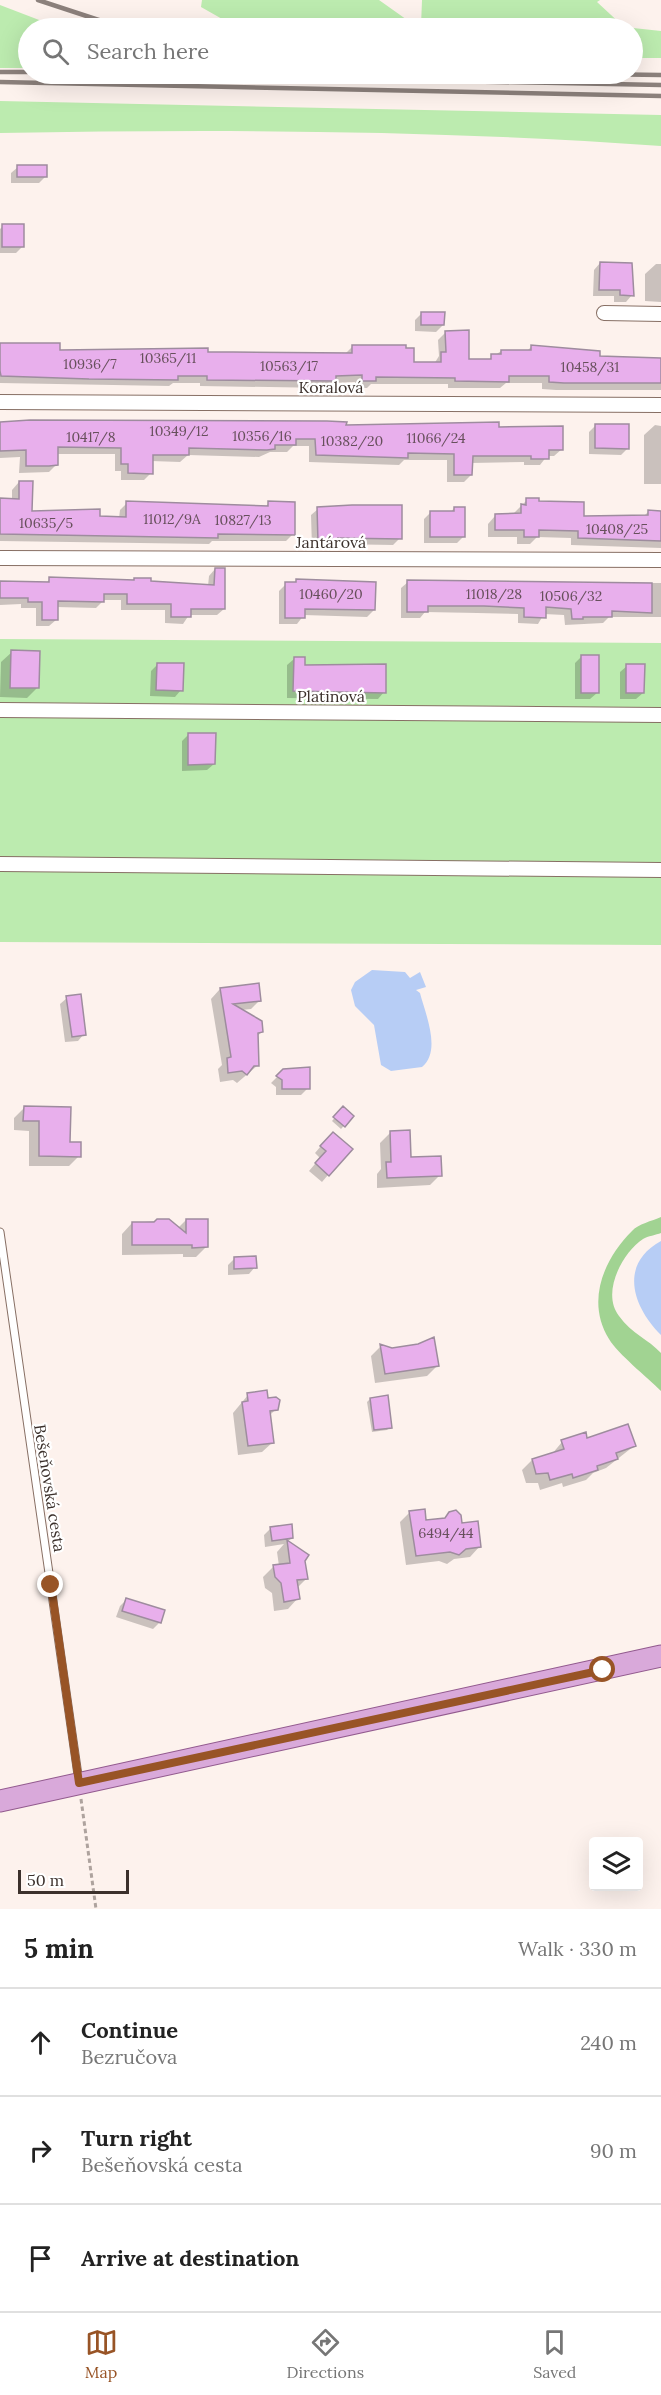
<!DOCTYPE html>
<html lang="en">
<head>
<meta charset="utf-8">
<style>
  body { margin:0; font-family:Lora,serif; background:#f6f6f6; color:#222 }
  .controls { position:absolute; right:18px; bottom:18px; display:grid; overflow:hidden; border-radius:6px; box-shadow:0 6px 24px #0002 }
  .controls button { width:54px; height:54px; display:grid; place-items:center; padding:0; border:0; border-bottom:2px solid #e0e0e0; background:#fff; color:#222; font:30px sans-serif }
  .scale { position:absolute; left:18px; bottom:15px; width:111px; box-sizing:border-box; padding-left:6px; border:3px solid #3c312c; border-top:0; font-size:16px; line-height:21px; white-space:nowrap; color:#3c312c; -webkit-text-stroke:4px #fff; paint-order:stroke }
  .stop { position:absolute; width:18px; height:18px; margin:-14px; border:4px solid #985426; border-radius:50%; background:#fff }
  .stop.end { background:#985426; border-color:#fff; box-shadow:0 2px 6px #0008 }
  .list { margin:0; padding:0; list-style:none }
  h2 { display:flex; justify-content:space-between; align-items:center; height:78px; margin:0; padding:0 24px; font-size:26px }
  h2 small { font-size:20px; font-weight:400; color:#767676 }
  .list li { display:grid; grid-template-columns:39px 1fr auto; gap:18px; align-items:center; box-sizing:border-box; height:108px; padding:0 24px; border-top:2px solid #e0e0e0 }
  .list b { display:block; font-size:22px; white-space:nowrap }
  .list p { margin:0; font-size:20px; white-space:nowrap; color:#767676 }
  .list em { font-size:20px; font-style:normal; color:#767676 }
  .icon { flex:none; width:33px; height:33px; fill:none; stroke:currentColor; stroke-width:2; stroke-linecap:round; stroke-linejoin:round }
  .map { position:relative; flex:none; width:661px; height:1909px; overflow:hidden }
  .search { position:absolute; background:#fff; box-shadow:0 6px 24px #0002; left:18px; right:18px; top:18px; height:66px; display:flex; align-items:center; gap:15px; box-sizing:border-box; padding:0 21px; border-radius:33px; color:#767676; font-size:22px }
  .sheet { height:402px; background:#fff }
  nav { display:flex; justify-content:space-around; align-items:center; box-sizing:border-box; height:84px; border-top:2px solid #e0e0e0; background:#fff; font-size:16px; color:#767676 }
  nav a { display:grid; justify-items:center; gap:3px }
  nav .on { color:#985426 }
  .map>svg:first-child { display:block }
  .green { fill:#bcebaf }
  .forest { fill:#a1d392 }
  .water { fill:#b7cdf5 }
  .shadow { fill:#0003 }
  .building { fill:#e8afec; stroke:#9e8c9e; stroke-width:1.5 }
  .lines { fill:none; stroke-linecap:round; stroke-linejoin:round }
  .service-casing { stroke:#876f64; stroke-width:9 }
  .minor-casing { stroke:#876f64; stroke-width:16 }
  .primary-casing { stroke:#925a8e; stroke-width:23 }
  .path { stroke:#aea39e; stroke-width:3; stroke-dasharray:4.5 3; stroke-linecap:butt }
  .service { stroke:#fff; stroke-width:7 }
  .minor { stroke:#fff; stroke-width:14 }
  .primary { stroke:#d9a9da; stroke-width:21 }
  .rail { stroke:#8c817c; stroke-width:4.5 }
  .route { stroke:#985426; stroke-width:8 }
  .labels { text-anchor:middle; stroke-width:4.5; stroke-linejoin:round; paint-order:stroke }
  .number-label { font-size:14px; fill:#67505c }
  .street-label { font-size:16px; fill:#3c312c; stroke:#fff }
</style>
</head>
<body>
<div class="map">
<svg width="661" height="1909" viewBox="0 0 661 1909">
  <rect width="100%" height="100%" fill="#fdf2ed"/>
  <path class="green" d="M202 0H379L410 22 421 26 422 0H600L597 2 624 27 661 31V58H633L632 28H238L201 7Z
    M0 5 60 28H28V68H0Z
    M0 101 661 115V146C441 130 220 129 0 133Z
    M0 639 661 643V945L0 942Z"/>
  <path class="forest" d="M661 1217V1233C656 1235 648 1236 643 1239 622 1253 601 1293 619 1316 632 1334 648 1339 661 1353V1391C647 1377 618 1354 609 1339 586 1302 603 1260 632 1231 638 1224 652 1221 661 1217Z"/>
  <path class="water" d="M372 970 405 972 410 978 420 972 426 987 416 990 420 993C425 1013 442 1051 422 1067L391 1071 381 1065 374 1025 355 1006 351 990 355 982Z
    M661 1241V1335C632 1306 619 1264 661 1241Z"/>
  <path class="shadow" d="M18 167 46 176 39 183H11V173Z
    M3 226 22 247 16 253H0V229Z
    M600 263 632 295 626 302H614V296H593L594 270Z
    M656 264H661V302L645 301V274Z
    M422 313 443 325 436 332 415 331V320Z
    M446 332 467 361H487L501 351H527L532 346 599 357 661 359V390H556L542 389V383H506L500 388H448V384H371L367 388H355V382L332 383 327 388 200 386V383H173L169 386 0 383V344L58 352 345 354 353 346 413 364H434L439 356 438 340Z
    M0 424 498 429 562 449 554 456H547L540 465H524V462L471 463V475L464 482H447V460H404L399 465 309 462V446H293L287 452H270L259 457 188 455 180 462 151 461V473L144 480H121V471H115V454H57V464L49 472 19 473 20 457 0 458Z
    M596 425 628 448 621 455 589 454V432Z
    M655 425 661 426V484H644V435Z
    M19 482 31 513 119 518 120 510 127 503 264 508 269 503 293 534 286 541H212L209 544 0 541V500H12V490Z
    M527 500 582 517 644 516 648 512H661V548L571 545V538L537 537 530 544H517V537H488V524L495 516 514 513Z
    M454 508 463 537 457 543H424V519L431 512H451Z
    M318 509 400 538 393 545 333 544 330 547 312 548 311 515Z
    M215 569 224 609 217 615H189L183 624 165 623V610H121V600H104L96 608 56 607V620L49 626H36V608H21V604L0 605V582L46 583 50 579 132 582 135 579 208 586 209 576Z
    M297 581 374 610 367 617 304 615 297 624H279V591L286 584H293Z
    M408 582 661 583V617H609L603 623 565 625 564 615 544 614 538 624 518 623V614L477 613 425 612 420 618H401V588Z
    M12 652 37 688 27 698 0 697 1 662Z
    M582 656 597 693 590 699H575V663Z
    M294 659 303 667 384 692 378 699 287 698V665Z
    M158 664 181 690 175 697 150 696 151 671Z
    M627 666 643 693 636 699H620V672Z
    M189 734 214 764 207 770 182 771V741Z
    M220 989 260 1000 251 1009 241 1010 262 1032 256 1037 258 1065 237 1083 233 1080 220 1082 218 1069 222 1065 211 999Z
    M67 998 84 1034 78 1041 65 1042 60 1004Z
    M284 1070 308 1088 301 1095H276V1087L271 1083Z
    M24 1108 68 1143 79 1156 69 1166H29V1131L14 1130V1118Z
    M343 1108 352 1117 341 1129 332 1121Z
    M390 1133 409 1159 440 1175 430 1185 377 1188V1174L381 1169 380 1143Z
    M326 1140 328 1175 322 1182 309 1171 320 1158 315 1153Z
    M169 1220 178 1228 186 1220 206 1247 196 1257H183V1254L122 1255V1234L132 1223Z
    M235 1258 255 1267 249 1274 228 1275V1265Z
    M381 1346 437 1366 427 1376 375 1383 371 1356Z
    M248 1395 267 1400 276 1409 269 1416 273 1442 262 1452 238 1455 233 1413Z
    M370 1399 390 1427 387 1430 372 1432 367 1402Z
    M586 1439 634 1446 606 1468 593 1473 586 1480 563 1487 562 1483 540 1490 538 1483H526L522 1470 532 1460 552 1454 562 1442Z
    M410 1512 425 1522 443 1520 449 1513 480 1546 470 1557 454 1559 447 1564 439 1561 406 1565 400 1522Z
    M270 1529 292 1538 287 1542 307 1555 304 1561 306 1579 297 1588 298 1598 288 1609 274 1611 272 1593 265 1588 263 1577 273 1567 279 1566 277 1552 284 1544 265 1547 264 1535Z
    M127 1599 160 1622 153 1629 116 1617 120 1606Z"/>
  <path class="building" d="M17 165H47V177H17Z
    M2 224H24V247H2Z
    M600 262 632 263 634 296 620 295V290H599Z
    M421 312H445L444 325H421Z
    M469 330V359H491V354H501V350H531V345L600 351V356L661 358V383H564L549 382V376H509V382L455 381V378L376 377V381H362V375L336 376V381L207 380V376H178V380L89 379 1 376 0 371V343H60V350L208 348V352H233L352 353V345H406V348H414V362H441V352H446L445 331Z
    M30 420 327 421 347 422 346 425 499 422V427L563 426V450H549V459H531V456H473L472 475H454V454L408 453V458L316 455 315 439H296V445H275V449L267 450 189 448V455H153V474L128 473V464H121V448L58 447V465L49 466H26V450L0 451V422Z
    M595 424H629V449L595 448Z
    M19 481H33L32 511 100 509V516L126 517V501L268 506V501L295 502V535L218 534V538L0 534V498L19 499Z
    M526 498H539V501L584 502V516L648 515V510L661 511V541L578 538V531L539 530V537H524V530H495V514L521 513V504L526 505Z
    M352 505H402V539L338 538 339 541 318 542 317 507Z
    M454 507H465V537H430V511H454Z
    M215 568H225V609H191V617H171V604H127V594H104V602L58 601V620H42V602H28V598H0V581L49 582V577L134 580V578H151V581L214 585Z
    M296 579 376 582 375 610 305 609V618H285V582H296Z
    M407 580 652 583V613L612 611V617H583V619H572L571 609 546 607V618L524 617V608L484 606H428V612H407Z
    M11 650 40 651 39 688H10Z
    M581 655H599V693H581Z
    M294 657H305V665L386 664V693L293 691Z
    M157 663H184L183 691 156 690Z
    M626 664H645L644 693H626Z
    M188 733H216L215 764 188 765Z
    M259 983 261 1001 233 1004 262 1021 263 1032 258 1033 259 1066H254L247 1075 242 1071 228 1073 227 1058 231 1057 220 988Z
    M81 994 86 1035 72 1037 66 996Z
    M310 1067V1089H282V1080L276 1076 283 1069Z
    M24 1106 71 1107 70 1142H81V1157L39 1156V1121H23Z
    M343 1106 354 1116 345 1127 333 1117Z
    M410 1130 411 1157 441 1156 442 1176 387 1178 386 1162H391L390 1131Z
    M333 1132 353 1149 329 1176 315 1163 326 1151 320 1146Z
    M157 1219H169L186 1233V1219H208V1247L192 1248V1245H132V1222H154Z
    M256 1256 257 1268 234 1269V1257Z
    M434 1337 439 1366 385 1374 380 1344 392 1348 418 1344Z
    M267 1390 268 1398 276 1397 280 1400 278 1410 270 1411 274 1443 248 1446 242 1402 248 1401 247 1393Z
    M388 1395 392 1428 374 1430 370 1398Z
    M628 1424 636 1446 616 1453 618 1459 597 1466 598 1470 573 1478 572 1474 550 1480 548 1473 536 1474 532 1459 564 1449 561 1440 586 1432 587 1438Z
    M425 1509 426 1520 445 1518 449 1512 456 1510 461 1515 462 1523 478 1521 481 1547 466 1549 459 1555 450 1552 416 1556 409 1511Z
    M292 1524 293 1538 272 1541 270 1527Z
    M287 1540 309 1555 305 1561 308 1579 297 1580 300 1599 284 1602 281 1583 275 1577 273 1565 290 1563Z
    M126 1598 165 1610 161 1623 122 1611Z"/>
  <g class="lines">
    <defs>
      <path id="service" d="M0 1232 79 1782"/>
      <path id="minor" d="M604 313 661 314
        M0 402 661 405
        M0 558 661 560
        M0 710 661 715
        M0 864 661 870"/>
      <path id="primary" d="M0 1801 661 1656"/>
    </defs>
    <use href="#service" class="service-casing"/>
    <use href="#minor" class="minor-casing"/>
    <use href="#primary" class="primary-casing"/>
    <path class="path" d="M81 1799 96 1909"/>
    <use href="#service" class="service"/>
    <use href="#minor" class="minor"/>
    <use href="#primary" class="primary"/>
    <path class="rail" d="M38 0 123 28
      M0 72H28
      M82 74 661 85
      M591 74 661 75
      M0 82 661 96"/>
  </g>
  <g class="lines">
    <path class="route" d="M51 1585 79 1783 603 1670"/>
  </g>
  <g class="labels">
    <g class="number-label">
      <text x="168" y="363">10365/11</text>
      <text x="90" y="369">10936/7</text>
      <text x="289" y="371">10563/17</text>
      <text x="590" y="372">10458/31</text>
      <text x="179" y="436">10349/12</text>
      <text x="262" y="441">10356/16</text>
      <text x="91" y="442">10417/8</text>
      <text x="436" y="443">11066/24</text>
      <text x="352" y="446">10382/20</text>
      <text x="172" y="524">11012/9A</text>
      <text x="243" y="525">10827/13</text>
      <text x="46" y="528">10635/5</text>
      <text x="617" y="534">10408/25</text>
      <text x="331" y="599">10460/20</text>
      <text x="494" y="599">11018/28</text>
      <text x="571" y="601">10506/32</text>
      <text x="446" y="1538">6494/44</text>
    </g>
    <g class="street-label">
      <text x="331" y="393">Koralová</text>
      <text x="331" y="548">Jantárová</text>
      <text x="331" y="702">Platinová</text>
      <text transform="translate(50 1488) rotate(81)" y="6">Bešeňovská cesta</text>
    </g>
  </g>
</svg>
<div class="controls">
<button><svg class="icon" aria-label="layers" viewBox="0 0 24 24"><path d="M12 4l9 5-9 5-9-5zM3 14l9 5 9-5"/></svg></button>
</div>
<div class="scale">50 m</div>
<div class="stop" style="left:603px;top:1670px"></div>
<div class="stop end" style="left:51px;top:1585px"></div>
<div class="search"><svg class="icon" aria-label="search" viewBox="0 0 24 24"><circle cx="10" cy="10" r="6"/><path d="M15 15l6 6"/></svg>Search here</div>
</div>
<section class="sheet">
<h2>5 min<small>Walk · 330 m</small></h2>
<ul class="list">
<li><svg class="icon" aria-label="ahead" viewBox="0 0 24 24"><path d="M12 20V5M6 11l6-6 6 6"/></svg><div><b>Continue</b><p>Bezručova</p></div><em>240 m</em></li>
<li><svg class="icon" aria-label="right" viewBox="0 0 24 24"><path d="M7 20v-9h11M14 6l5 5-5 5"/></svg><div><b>Turn right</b><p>Bešeňovská cesta</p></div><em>90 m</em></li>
<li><svg class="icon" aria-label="arrive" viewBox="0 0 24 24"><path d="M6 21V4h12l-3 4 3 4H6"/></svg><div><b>Arrive at destination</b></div></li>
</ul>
</section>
<nav>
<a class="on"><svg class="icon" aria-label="map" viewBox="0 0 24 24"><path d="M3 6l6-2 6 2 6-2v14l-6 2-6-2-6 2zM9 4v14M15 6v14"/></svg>Map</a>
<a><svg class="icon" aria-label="directions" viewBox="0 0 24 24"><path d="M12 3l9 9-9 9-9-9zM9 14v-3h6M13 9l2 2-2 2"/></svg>Directions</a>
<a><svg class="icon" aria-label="saved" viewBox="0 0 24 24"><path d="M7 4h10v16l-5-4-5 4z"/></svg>Saved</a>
</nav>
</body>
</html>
